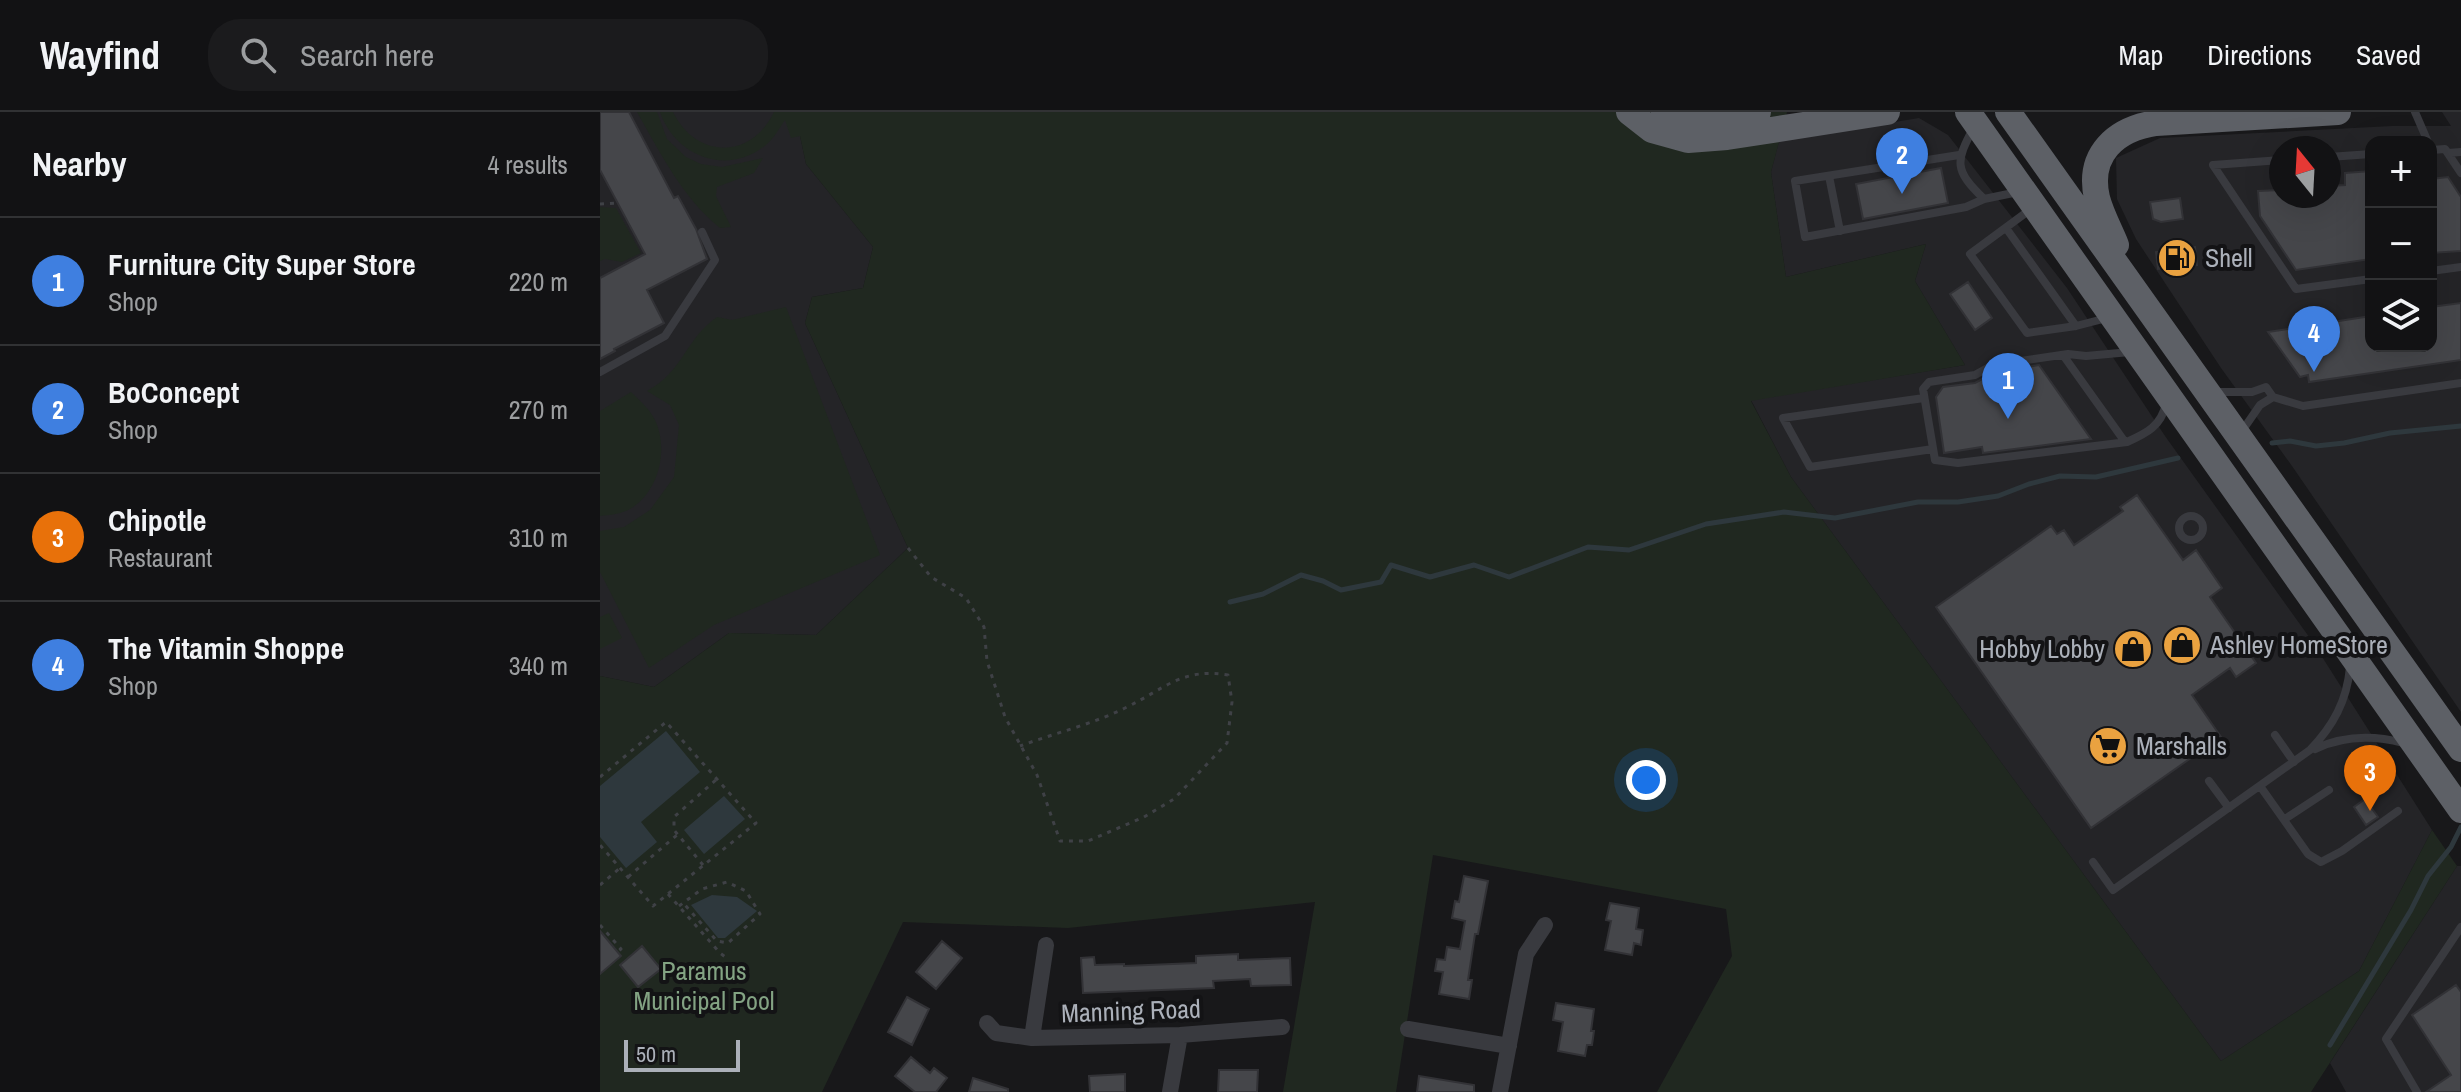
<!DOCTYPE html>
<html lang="en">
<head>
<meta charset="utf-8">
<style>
  body { margin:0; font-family:"Archivo Narrow",sans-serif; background:#1b1b1d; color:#f1f3f6 }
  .controls { position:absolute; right:24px; top:24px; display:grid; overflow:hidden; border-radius:16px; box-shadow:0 8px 32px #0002 }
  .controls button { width:72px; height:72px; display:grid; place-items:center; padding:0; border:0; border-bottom:2px solid #313234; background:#121214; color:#f1f3f6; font:40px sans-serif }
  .compass { position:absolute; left:1669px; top:24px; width:72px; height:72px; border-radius:50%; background:#121214; box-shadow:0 8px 32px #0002; rotate:342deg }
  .scale { position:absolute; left:24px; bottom:20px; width:116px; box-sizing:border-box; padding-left:8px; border:4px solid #abb0b9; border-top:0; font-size:22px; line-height:28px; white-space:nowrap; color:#abb0b9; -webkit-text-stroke:6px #131315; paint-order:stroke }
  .you { position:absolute; left:1046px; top:668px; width:28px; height:28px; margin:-20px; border:6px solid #fff; border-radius:50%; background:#1a73e8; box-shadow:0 0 0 12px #1a73e833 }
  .badge { display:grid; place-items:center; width:52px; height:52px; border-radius:50%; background:#db2777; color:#fff; font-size:26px; font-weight:700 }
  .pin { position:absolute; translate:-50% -66px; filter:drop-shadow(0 2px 4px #0008) }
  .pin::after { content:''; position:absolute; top:42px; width:28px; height:24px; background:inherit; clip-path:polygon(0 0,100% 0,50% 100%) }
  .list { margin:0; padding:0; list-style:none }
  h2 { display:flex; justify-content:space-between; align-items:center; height:104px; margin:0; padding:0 32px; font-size:34px }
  h2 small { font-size:26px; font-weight:400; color:#9c9ea0 }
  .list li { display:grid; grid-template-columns:52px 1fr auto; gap:24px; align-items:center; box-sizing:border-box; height:128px; padding:0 32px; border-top:2px solid #313234 }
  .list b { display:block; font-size:30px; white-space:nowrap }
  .list p { margin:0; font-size:26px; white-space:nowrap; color:#9c9ea0 }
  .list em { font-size:26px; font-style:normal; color:#9c9ea0 }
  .icon { flex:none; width:44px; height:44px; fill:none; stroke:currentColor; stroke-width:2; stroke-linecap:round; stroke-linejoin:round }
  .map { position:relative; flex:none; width:1861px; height:980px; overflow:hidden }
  header { display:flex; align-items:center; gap:48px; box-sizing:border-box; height:112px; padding:0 40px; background:#121214; border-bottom:2px solid #313234 }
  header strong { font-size:38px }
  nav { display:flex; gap:44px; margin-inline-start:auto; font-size:28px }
  .search { width:560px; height:72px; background:#1b1b1d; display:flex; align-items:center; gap:20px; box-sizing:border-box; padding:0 28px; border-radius:32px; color:#9c9ea0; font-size:30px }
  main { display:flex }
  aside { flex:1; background:#121214 }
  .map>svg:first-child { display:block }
  .built { fill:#242427; fill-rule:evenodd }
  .green { fill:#202820 }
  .water { fill:#2e383d }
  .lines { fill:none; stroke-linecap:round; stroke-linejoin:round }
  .stream { stroke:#2e383d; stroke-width:5 }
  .building { fill:#45464a; stroke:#323236; stroke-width:2 }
  .path { stroke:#3f4146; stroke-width:3; stroke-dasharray:4 6; stroke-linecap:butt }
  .service { stroke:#393a3f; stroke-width:8 }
  .minor { stroke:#393a3f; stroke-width:16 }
  .trunk { stroke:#5d6066; stroke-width:26 }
  .labels { text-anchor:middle; stroke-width:8; stroke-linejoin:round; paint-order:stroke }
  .poi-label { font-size:26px; fill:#abb0b9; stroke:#131315; text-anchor:start }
  .park-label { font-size:26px; fill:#83a383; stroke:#131315 }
  .street-label { font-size:26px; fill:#abb0b9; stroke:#131315 }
</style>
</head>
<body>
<header>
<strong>Wayfind</strong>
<div class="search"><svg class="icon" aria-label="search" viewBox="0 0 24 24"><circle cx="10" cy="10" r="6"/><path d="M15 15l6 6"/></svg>Search here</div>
<nav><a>Map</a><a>Directions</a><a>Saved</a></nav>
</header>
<main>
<aside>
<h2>Nearby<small>4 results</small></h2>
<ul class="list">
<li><span class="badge" style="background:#3f7fe0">1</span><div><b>Furniture City Super Store</b><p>Shop</p></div><em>220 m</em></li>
<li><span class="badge" style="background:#3f7fe0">2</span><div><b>BoConcept</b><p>Shop</p></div><em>270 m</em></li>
<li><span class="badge" style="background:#e8710a">3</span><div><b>Chipotle</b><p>Restaurant</p></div><em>310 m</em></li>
<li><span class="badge" style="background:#3f7fe0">4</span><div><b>The Vitamin Shoppe</b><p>Shop</p></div><em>340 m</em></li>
</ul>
</aside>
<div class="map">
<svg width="1861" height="980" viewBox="0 0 1861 980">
  <rect width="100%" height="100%" fill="#18181a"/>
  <path class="built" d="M0 0H195L206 52 273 135 263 176 212 185 205 211 308 436 216 523 129 521 54 575 0 564Z
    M1842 0H1861V600L1692 354 1621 256 1536 127 1517 87 1516 46 1560 26 1792 14H1851ZM1771 30H1831V234H1771ZM1681 36H1729V84H1681Z
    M1319 6 1348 23 1467 176 1565 324 1712 529 1832 718 1759 859 1621 949 1191 365 1151 288 1365 253 1315 169 1326 132 1186 165 1171 60 1179 29Z
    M1857 754H1861V980H1746L1730 951Z"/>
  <path class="green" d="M37 0H57L67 27 86 45 101 52 122 55 163 46 154 61 117 75 116 84 131 115 120 116C82 85 61 42 37 0Z
    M60 0H73C96 47 151 48 174 0H1187L1171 60 1186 165 1326 132 1315 169 1365 253 1151 289 1191 365 1621 949 1759 859 1832 718 1857 754 1711 980H1057L1132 844 1126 797 833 743 796 980H683L715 790 468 816 303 810 222 980H0V564L54 575 129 521 216 523 308 436 205 211 212 185 263 176 273 135 206 52 200 24 191 26 185 8C179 17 174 26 166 33 127 65 75 44 60 0Z
    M0 95 16 96 41 141 22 150 5 147 0 149Z
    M186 195 280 443 114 513 49 556 0 460V419L24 415 50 398 74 365 79 313 70 293 47 279C84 259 85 227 117 205L132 208Z
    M31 280C40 289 49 296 55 308 69 337 59 380 30 397 21 402 10 403 0 404V299Z
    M9 501 22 526 0 537V505Z"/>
  <path class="water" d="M66 619 100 660 41 710 57 730 26 756 0 725V674Z
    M124 684 145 707 104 742 84 718Z
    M112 783 137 785 157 799 125 826H118L91 793Z"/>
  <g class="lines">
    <path class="stream" d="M1672 331 1690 329 1716 334 1744 331 1790 321 1861 314
      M630 490 663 482 701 463 723 469 741 478 781 470 791 453 830 465 874 453 909 465 988 435 1029 438 1106 412 1184 400 1235 406 1318 390H1358L1398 384 1429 372 1460 364 1496 365 1578 346
      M1730 933 1811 798 1828 764 1851 735 1861 715"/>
  </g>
  <path class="building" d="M0 0H29L74 86 78 84 96 117 107 147 47 178 64 211 14 237 15 239 0 247V166L45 142 0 58Z
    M1341 56 1348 91 1263 107 1256 72Z
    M1771 59V147L1696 158 1660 104 1658 79 1681 78V84H1729V74L1745 73V61Z
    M1848 65 1861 85V139L1831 141V67Z
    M1580 86 1583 107 1561 110 1553 107 1550 90Z
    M1595 135 1597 153 1558 157 1556 140Z
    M1368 170 1392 206 1375 218 1350 182Z
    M1861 191V248L1709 270 1708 263 1700 265 1668 220 1771 204V234H1831V195Z
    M1439 253 1491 327 1383 341 1382 335 1344 341 1336 285 1343 275 1375 271 1395 260Z
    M1537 383 1583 448 1596 438 1622 476 1610 485 1656 551 1636 565 1630 556 1592 583 1621 625 1491 716 1336 495 1451 414 1457 422 1464 418 1474 433 1523 399 1520 395Z
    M1765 687 1778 705 1766 713 1754 695Z
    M864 764 888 769 878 822H875L868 868H872L869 887 839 882 843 860 835 859 837 847 845 848 847 835 860 837 865 809 852 806 855 789 859 790Z
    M1010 791 1039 796 1036 817 1043 818 1041 833 1034 831 1032 843 1005 838 1011 809 1006 808Z
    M0 819 21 844 0 862Z
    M342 829 362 846 336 877 316 860Z
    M42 834 61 857 38 875 20 853Z
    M638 842V848L690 846 691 873 651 874 650 867 613 869 614 876 483 881 481 846 494 845 495 853 524 852V854L596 851V844Z
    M1856 873 1861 880V980H1826L1851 963 1812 903Z
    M307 885 329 897 312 933 288 920Z
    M956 891 994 897 991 919H994L992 933H987L985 944 958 939 963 910 953 908Z
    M311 945 330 961 334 956 347 966 336 980H315L295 964Z
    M619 958H658L657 980H618Z
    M525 962V980H490L489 964Z
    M819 964 874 973V980H817Z
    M373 966 408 977V980H369Z"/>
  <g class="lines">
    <path class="path" d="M0 92 17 91
      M308 436 331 465 366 486 384 515 387 549 405 605 437 663 460 729H488L544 705 574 687 627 631 632 590 628 563C582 555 563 578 525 596 493 612 455 621 420 634
      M0 665 66 610 156 711 53 794 0 733
      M103 753 74 718V705L117 667
      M28 765 77 723
      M0 773 20 756
      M68 782 120 841 128 847
      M79 794 102 777 127 770 146 779 160 802 128 831 117 829 84 792
      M0 813 21 837 17 840"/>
    <path class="service" d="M1815 0 1828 30
      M1374 15C1355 50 1354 58 1384 87L1418 80
      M1831 38 1845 37 1861 61
      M1848 41 1861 40
      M1359 43 1195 69 1205 125 1366 95 1384 87
      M1729 45 1771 42
      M1681 48 1613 53 1696 177 1771 167
      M1229 64 1240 119
      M1431 97 1370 142 1427 221 1476 214 1507 206
      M1406 116 1476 214
      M1831 159 1861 155
      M1530 240 1486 244 1468 242 1393 253 1375 263 1329 270 1323 277 1335 348 1358 351 1527 330C1547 321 1561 314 1566 292
      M1463 243 1525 330
      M0 260 65 224 115 148 102 120
      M1615 280H1652L1666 275 1673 285 1703 294 1861 271
      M1324 286 1183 306 1210 355 1333 337
      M1642 319 1660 293 1673 285
      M1579 416a12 12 0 1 1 24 0a12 12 0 1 1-24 0Z
      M1675 623 1694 650
      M1715 637C1743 624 1773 623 1803 631
      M1609 669 1629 696
      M1660 674 1708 742 1721 750 1742 739 1798 699
      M1685 707 1729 678
      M1493 750 1513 778 1710 638C1733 614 1747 589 1750 555
      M1817 980 1786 927 1861 815"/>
    <path class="minor" d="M387 911 396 921 432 926 580 923 682 915
      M808 917 909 934
      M432 926 446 833
      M570 980 580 923
      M900 980 926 842 945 813"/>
    <path class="trunk" d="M1029 0 1052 18 1088 28 1127 25 1287 0
      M1064 0C1095 14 1127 5 1158 0
      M1368 0 1861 698
      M1408 0 1861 637
      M1516 133C1510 118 1501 102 1497 86 1487 42 1516 17 1556 11L1738 0"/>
  </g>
  <defs>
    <symbol id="fuel-disc" viewBox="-11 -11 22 22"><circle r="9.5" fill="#eaa240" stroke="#131315"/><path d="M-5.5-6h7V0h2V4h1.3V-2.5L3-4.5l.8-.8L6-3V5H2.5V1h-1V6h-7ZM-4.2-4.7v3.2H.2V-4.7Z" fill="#111"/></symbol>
    <symbol id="shop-disc" viewBox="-11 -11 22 22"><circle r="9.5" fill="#eaa240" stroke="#131315"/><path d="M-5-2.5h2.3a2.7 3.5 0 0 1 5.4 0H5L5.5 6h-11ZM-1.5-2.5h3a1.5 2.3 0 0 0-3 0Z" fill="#111"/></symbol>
    <symbol id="supermarket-disc" viewBox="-11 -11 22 22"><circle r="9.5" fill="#eaa240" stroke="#131315"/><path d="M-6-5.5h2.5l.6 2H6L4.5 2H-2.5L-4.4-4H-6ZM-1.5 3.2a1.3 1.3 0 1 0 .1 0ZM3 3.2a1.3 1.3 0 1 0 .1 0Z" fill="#111"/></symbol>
  </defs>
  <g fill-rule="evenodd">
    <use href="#fuel-disc" x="1555" y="124" width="44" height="44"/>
    <use href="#shop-disc" x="1560" y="511" width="44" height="44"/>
    <use href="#shop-disc" x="1511" y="515" width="44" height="44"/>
    <use href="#supermarket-disc" x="1486" y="612" width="44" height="44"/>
  </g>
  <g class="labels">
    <g class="poi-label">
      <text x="1605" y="155">Shell</text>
      <text x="1610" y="542">Ashley HomeStore</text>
      <text x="1505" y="546" text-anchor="end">Hobby Lobby</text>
      <text x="1536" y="643">Marshalls</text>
    </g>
    <g class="park-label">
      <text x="104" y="868">Paramus<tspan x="104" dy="30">Municipal Pool</tspan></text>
    </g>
    <g class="street-label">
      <text transform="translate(531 899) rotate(-2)" y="9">Manning Road</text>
    </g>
  </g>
</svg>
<div class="controls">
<button>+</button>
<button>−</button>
<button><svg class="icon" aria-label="layers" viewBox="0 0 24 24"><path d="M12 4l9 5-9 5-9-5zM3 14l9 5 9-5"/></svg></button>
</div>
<svg class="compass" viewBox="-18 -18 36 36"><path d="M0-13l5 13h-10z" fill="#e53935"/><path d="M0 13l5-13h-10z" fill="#9c9ea0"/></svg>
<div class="scale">50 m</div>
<div class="you"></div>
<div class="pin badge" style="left:1408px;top:307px;background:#3f7fe0">1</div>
<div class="pin badge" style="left:1302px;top:82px;background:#3f7fe0">2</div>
<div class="pin badge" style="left:1770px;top:699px;background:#e8710a">3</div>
<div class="pin badge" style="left:1714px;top:260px;background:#3f7fe0">4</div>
</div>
</main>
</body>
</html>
